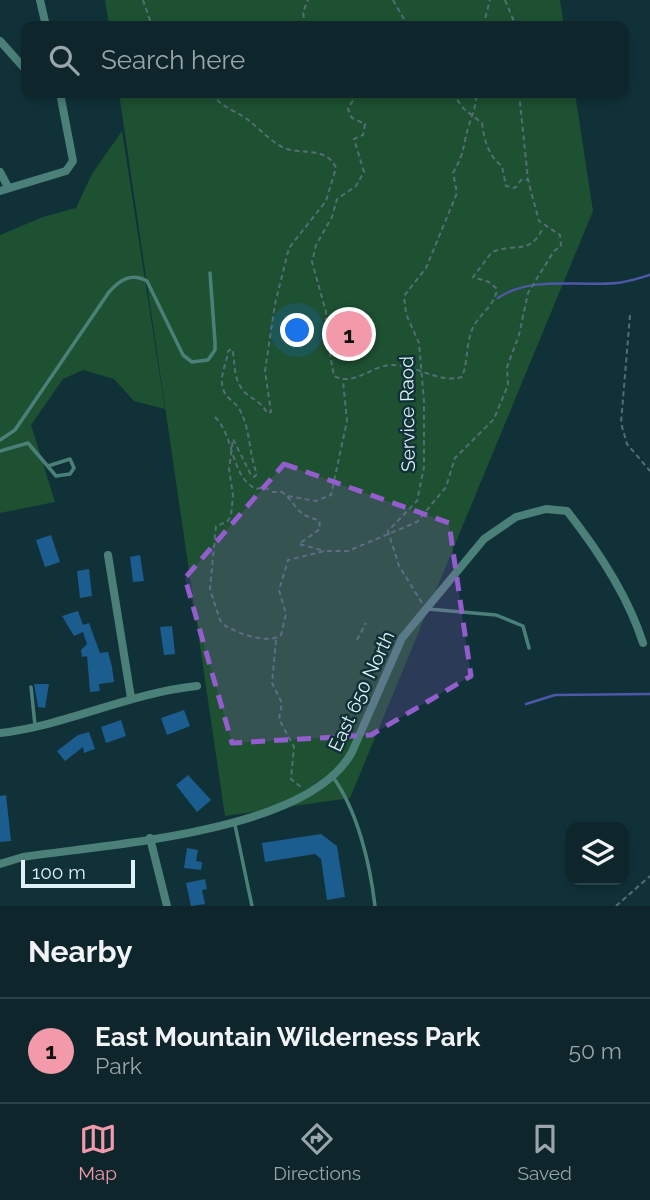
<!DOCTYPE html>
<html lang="en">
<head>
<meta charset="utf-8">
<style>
  body { margin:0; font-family:Raleway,sans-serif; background:#1b3137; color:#f1f3f6 }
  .controls { position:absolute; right:21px; bottom:21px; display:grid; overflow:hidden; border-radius:14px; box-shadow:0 4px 10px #0003 }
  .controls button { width:63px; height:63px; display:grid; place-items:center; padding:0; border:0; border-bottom:2px solid #2d4247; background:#0d252b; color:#f1f3f6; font:35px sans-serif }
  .scale { position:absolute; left:21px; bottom:18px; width:114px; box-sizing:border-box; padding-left:7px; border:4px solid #dff1f6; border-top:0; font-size:19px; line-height:24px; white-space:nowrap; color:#dff1f6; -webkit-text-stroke:5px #113139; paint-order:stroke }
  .you { position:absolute; left:298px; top:331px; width:24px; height:24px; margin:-18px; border:5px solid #fff; border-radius:50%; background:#1a73e8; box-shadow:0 0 0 10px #1a73e833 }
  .badge { display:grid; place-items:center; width:46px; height:46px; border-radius:50%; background:#f39aaa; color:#111; font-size:23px; font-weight:700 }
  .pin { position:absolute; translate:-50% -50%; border:4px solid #fff; box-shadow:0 2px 7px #0006 }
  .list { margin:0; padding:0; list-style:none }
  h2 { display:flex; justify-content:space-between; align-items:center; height:91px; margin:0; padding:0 28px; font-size:30px }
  h2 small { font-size:23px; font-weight:400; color:#9aa5a9 }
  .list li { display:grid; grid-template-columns:46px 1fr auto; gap:21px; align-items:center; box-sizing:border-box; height:105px; padding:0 28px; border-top:2px solid #2d4247 }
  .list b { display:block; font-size:26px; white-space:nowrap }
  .list p { margin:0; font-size:23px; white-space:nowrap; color:#9aa5a9 }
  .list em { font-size:23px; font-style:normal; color:#9aa5a9 }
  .icon { flex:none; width:38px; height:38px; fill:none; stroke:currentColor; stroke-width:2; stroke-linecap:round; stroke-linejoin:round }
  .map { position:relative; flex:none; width:650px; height:906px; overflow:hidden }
  .search { position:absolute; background:#0d252b; box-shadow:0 4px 10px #0003; left:21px; right:21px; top:21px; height:77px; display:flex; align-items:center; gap:18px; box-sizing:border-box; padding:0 24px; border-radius:14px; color:#9aa5a9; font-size:26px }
  .sheet { height:196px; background:#0d252b }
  nav { display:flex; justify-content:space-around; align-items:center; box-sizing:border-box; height:98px; border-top:2px solid #2d4247; background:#0d252b; font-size:19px; color:#9aa5a9 }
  nav a { display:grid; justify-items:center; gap:4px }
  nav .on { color:#f39aaa }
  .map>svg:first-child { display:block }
  .green { fill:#1d5132 }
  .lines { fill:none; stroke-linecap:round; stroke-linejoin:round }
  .stream { stroke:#4f57a8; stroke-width:2.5 }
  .building { fill:#1c5d8f }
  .path { stroke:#536e75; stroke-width:2; stroke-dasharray:5 3.5; stroke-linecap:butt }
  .service { stroke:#4b8079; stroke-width:3.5 }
  .minor { stroke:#4b8079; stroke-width:8 }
  .marked { fill:#945dcd; fill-opacity:0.2; stroke:#945dcd; stroke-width:5; stroke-dasharray:14 9; stroke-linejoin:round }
  .labels { text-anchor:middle; stroke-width:5; stroke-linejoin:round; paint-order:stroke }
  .street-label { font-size:19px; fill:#dff1f6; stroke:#113139 }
</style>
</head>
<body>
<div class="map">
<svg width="650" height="906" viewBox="0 0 650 906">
  <rect width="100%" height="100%" fill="#113139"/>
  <path class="green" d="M105 0H560L564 26H109Z
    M119 93H575L593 211 350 798 225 816Z
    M122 131 165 409 134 401 114 379 83 370 63 379 31 425 55 502 0 513V235L43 217 76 208 92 174Z"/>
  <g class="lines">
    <path class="stream" d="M498 298C532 275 578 287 617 283 628 282 639 278 650 275
      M526 704 555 695 650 694"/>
  </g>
  <path class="building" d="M51 535 60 562 45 567 36 540Z
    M140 555 144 581 133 582 130 557Z
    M89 569 92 596 80 598 77 571Z
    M78 611 83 625 89 623 100 653 108 652 112 667 114 682 99 684 100 691 90 692 87 656 82 657 81 650 87 644 83 632 74 636 62 616Z
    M172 626 175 654 164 655 160 627Z
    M34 684H49L45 708 38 707Z
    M184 710 190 726 167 735 161 718Z
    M121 720 126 736 106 743 101 727Z
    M89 732 95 749 84 753 83 747 65 761 57 751 78 735Z
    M188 775 211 800 197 812 176 785Z
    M6 795 11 841 0 842V796Z
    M321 834 337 846 345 897 327 900 321 859 315 854 265 862 262 843Z
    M187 848 198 850 196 861 202 862 201 870 184 868Z
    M205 879 207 889 202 890 205 904 191 906 186 883Z"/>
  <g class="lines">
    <path class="path" d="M143 0 152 26
      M393 0 408 26
      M505 0 516 26
      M305 26 303 12 308 0
      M483 26 490 0
      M212 93C220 107 234 110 247 119 259 128 269 140 282 147 299 156 326 145 336 168L326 201 289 248 275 304 265 371 271 412 267 413C261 400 249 399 242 389 232 375 236 362 232 349L228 351C227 364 219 375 223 389 226 399 236 402 240 410 251 432 249 455 257 474L254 477 251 475 233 439 229 469 233 495 231 516 227 522 216 526 210 589 220 620 224 625C237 633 268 645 281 635L286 614 279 590 288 560 325 551H348L417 522 446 487 455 458 494 419 508 385 507 367 519 335 528 293 554 251 561 246 560 235 539 221 528 180 519 93
      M357 93 348 109 352 118 365 124 363 135 354 139 364 172 356 186 337 199 332 217 316 245 312 262 326 312V333L334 376C354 387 372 365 392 365 418 365 439 384 462 377 469 360 465 336 477 321 484 311 496 302 497 289L489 282 473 277 492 252C517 242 529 256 543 228
      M452 93 464 109 482 123C484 139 488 156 502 166L506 186 515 188 521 180H527
      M630 315 621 423 627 444 650 471
      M215 417C235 437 230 476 256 489L264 487 273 492H282C298 504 294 515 319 520L320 529 299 544 325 551
      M288 496 316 501 331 495 347 421 343 381
      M422 603 399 566 388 531 417 501 424 467V401L419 343 406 314 404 296 426 268 457 193 453 173C466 150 462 147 469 125 473 111 476 109 476 93
      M276 640 272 683 282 703 279 719 294 747 291 779 301 787
      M357 640 366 623
      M616 906 650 876"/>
    <path class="service" d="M0 440 15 430 109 292C120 280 131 272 147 281L183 355 192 362 208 360 215 350V342L210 273
      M0 451 28 443 56 476 70 474 74 468 70 459 48 466
      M428 609 496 615 523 626 529 648
      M31 687 35 725
      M333 777C358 812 370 864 375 906
      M235 825 252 906"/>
    <path class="minor" d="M40 0 46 26
      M0 41 26 70
      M0 172 8 187
      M0 191 66 171 73 161 60 93
      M108 555 131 698
      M0 733C68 725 129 693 197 686
      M150 838 167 906
      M0 864 23 857C108 844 308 833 352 752L402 638 484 539 516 517 546 509 567 511C597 549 628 596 643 643"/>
  </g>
  <path class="marked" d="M284 464 449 523 471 676 371 735 232 743 185 578Z"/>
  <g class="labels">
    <g class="street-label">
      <text transform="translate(407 414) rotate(-91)" y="7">Service Raod</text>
      <text transform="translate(361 691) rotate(-65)" y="7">East 650 North</text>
    </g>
  </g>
</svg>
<div class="controls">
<button><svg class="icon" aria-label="layers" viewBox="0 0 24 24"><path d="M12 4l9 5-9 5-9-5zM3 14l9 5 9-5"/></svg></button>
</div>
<div class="scale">100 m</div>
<div class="you"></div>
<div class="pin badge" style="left:349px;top:334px">1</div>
<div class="search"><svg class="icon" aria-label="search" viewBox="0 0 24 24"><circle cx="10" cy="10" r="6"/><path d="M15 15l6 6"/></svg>Search here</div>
</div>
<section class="sheet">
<h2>Nearby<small></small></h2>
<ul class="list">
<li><span class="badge">1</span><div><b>East Mountain Wilderness Park</b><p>Park</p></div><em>50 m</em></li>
</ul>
</section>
<nav>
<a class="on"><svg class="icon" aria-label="map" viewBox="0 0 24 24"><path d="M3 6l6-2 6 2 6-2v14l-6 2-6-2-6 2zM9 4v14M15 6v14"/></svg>Map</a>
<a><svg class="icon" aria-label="directions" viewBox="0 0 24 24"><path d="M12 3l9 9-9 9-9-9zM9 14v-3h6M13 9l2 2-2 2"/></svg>Directions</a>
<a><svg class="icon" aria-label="saved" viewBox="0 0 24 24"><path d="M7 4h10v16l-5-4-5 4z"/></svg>Saved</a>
</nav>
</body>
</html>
